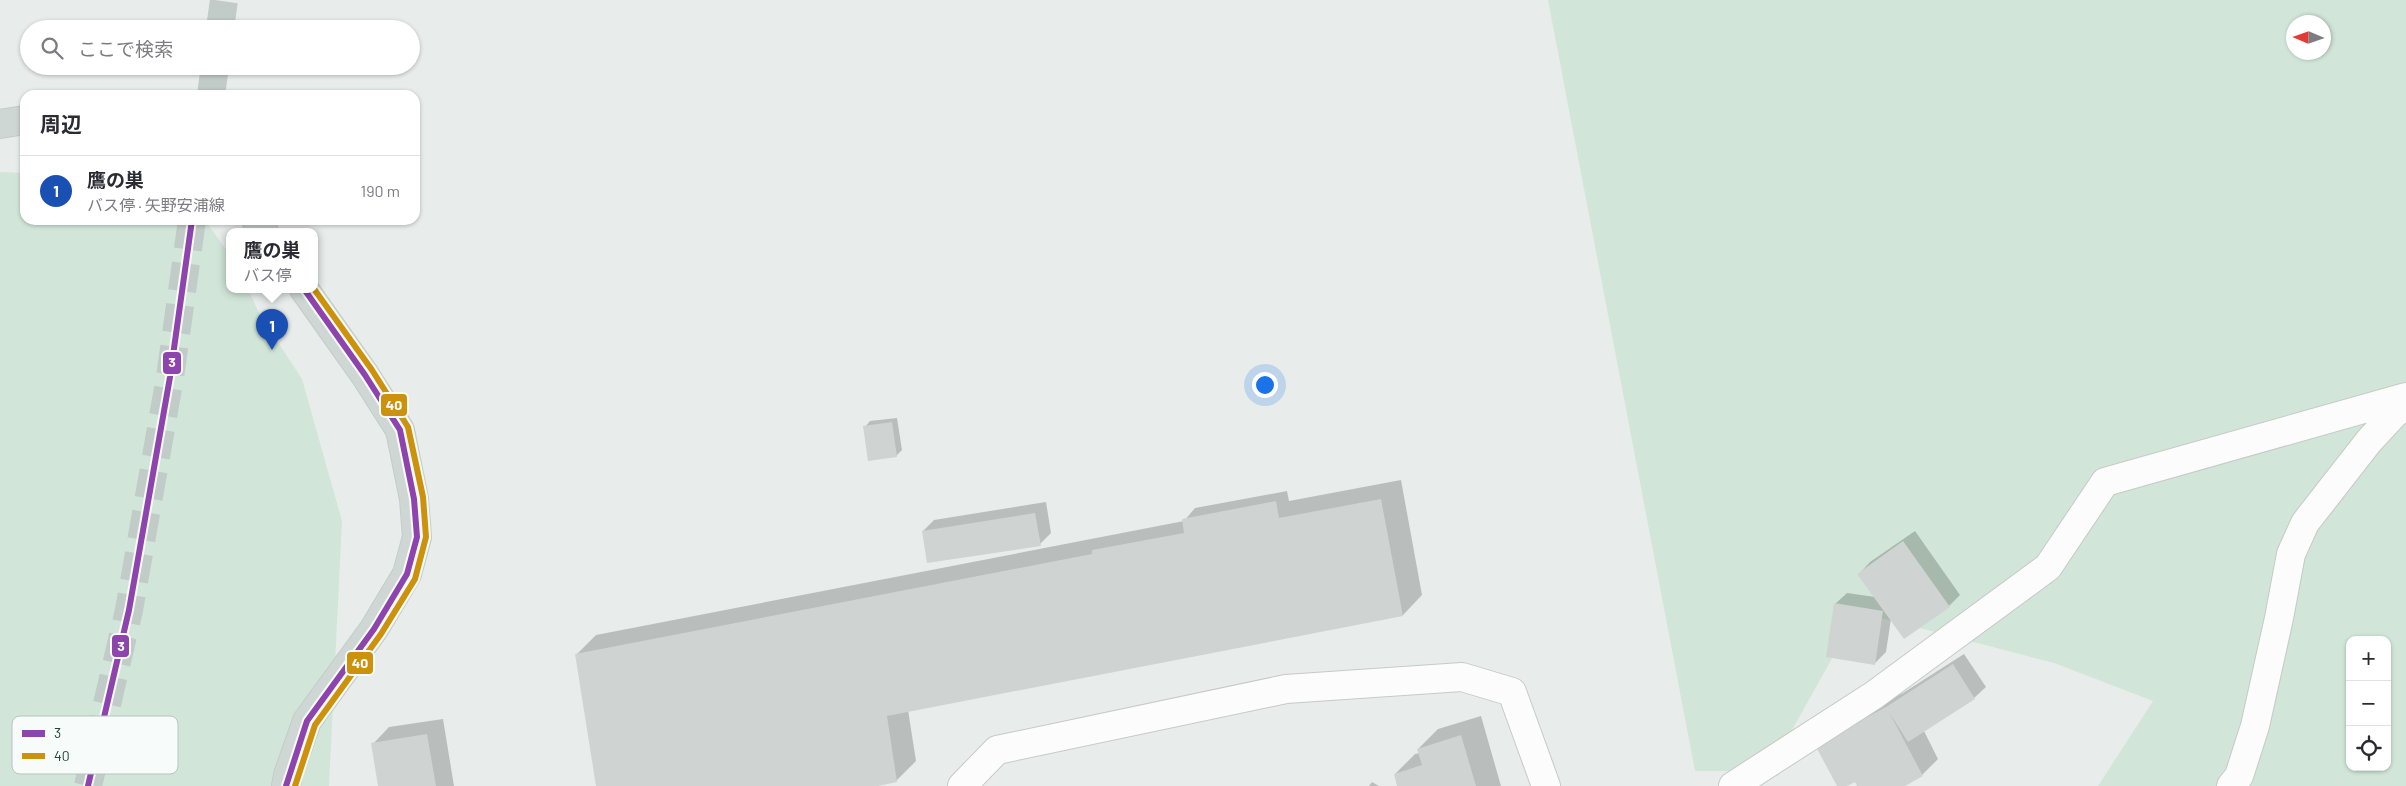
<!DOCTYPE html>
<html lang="ja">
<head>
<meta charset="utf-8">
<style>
  body { margin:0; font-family:Barlow,"Noto Sans JP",sans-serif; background:#f7f7f7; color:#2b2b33 }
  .controls { position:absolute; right:15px; bottom:15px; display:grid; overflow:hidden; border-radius:10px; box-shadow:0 1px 4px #0004 }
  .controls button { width:45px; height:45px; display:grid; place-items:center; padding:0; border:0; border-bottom:1px solid #e1e1e2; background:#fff; color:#2b2b33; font:25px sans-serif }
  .compass { position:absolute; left:2286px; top:15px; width:45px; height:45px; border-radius:50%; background:#fff; box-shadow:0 1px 4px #0004; rotate:272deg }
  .you { position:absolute; left:1264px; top:384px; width:18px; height:18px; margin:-12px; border:4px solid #fff; border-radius:50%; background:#1a73e8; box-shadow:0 0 0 8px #1a73e833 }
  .badge { display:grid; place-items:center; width:32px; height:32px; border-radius:50%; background:#d93025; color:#fff; font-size:16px; font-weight:700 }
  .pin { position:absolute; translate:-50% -41px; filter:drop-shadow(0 1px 2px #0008) }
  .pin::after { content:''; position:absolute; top:26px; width:18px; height:15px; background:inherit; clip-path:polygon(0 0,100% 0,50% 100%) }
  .popup { position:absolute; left:226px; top:228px; width:92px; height:65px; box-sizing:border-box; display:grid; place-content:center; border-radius:10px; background:#fff; filter:drop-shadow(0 1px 4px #0005); font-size:16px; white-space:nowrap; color:#7c7c81 }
  .popup b { font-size:19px; color:#2b2b33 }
  .popup::after { content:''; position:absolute; left:50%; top:100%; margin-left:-10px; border:10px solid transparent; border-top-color:#fff }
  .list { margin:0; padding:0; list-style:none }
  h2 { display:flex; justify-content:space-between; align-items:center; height:65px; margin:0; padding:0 20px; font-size:21px }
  h2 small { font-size:16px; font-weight:400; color:#7c7c81 }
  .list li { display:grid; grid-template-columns:32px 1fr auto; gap:15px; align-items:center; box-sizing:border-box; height:70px; padding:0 20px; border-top:1px solid #e1e1e2 }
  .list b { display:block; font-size:19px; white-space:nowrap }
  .list p { margin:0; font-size:16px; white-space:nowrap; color:#7c7c81 }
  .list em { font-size:16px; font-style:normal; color:#7c7c81 }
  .icon { flex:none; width:28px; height:28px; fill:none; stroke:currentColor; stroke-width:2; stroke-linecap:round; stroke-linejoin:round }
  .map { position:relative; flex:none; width:2406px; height:786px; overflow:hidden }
  .search { position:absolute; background:#fff; box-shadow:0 1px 4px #0004; left:20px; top:20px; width:400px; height:55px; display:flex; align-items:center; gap:12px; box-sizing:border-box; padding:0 18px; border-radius:28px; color:#7c7c81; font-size:19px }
  .panel { position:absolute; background:#fff; box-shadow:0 1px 4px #0004; left:20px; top:90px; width:400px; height:135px; border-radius:15px }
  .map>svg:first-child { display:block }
  .green { fill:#d1e6d8; fill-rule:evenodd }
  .shadow { fill:#0003 }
  .building { fill:#cfd4d2 }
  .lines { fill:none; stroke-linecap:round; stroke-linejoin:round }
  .major-tunnel { stroke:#c1cbc8; stroke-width:28; stroke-dasharray:28 14; stroke-linecap:butt }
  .minor-casing { stroke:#c5cac8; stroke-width:30 }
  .major-casing { stroke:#c3ccc9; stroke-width:30 }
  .minor { stroke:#fcfcfc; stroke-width:28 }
  .major { stroke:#cfd7d5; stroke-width:28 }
  .bus-1-casing { stroke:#f7fbf9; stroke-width:10 }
  .bus-2-casing { stroke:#f7fbf9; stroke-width:10 }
  .bus-1 { stroke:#8e44ad; stroke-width:6 }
  .bus-2 { stroke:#cd920c; stroke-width:6 }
  .key { fill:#f7fbf9; stroke:#b8c4c0; stroke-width:1 }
  .key-label { font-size:14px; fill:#24423a }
  .line-badge { stroke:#f7fbf9; stroke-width:2 }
  .badge-label { font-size:14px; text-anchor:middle; font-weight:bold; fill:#fff }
</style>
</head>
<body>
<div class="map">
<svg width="2406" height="786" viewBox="0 0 2406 786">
  <rect width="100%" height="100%" fill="#e8edeb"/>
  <path class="green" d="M1548 0H2406V786H2098L2153 701 2054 663 1858 612 1769 771H1695ZM2294 22H2324V52H2294ZM2350 640H2387V767H2350Z
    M0 172 25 173V220H205L229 254 230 289H248L259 313 302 379 342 521 329 786H0Z"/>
  <path class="shadow" d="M897 418 902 450 896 456 865 427 870 421Z
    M1401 480 1422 595 1403 615 908 710 916 761 896 781 872 786H598L576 655 596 635 1184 521 1195 508 1287 491 1289 501Z
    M1046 502 1051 533 1040 544 923 531 934 520Z
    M1915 531 1960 595 1949 606 1891 619 1886 652 1874 664 1835 604 1847 593 1875 597 1859 574 1870 562Z
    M1964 654 1986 687 1974 698 1924 731 1938 759 1922 775 1903 786H1859L1856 780 1844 786H1839L1833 729 1903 693Z
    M1481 716 1501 786H1398L1395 774 1415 754 1420 753 1418 749 1438 729Z
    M443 719 454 786H380L373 744 389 727Z
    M1372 782 1379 786H1369Z"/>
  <path class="building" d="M892 422 897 457 868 461 863 426Z
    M1381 499 1403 616 887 716 897 782 878 786H596L575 654 1092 554V550L1184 533 1182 519 1276 501 1279 518Z
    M1035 513 1041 546 927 563 922 531Z
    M1903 541 1950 607 1904 639 1857 574Z
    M1834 603 1883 611 1875 665 1826 657Z
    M1953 664 1975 699 1908 742 1889 712 1923 776 1905 786H1857L1855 782 1847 786H1837L1815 745 1886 707Z
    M427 734 436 786H378L371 743Z
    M1461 735 1476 786H1397L1394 774 1422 765 1417 749Z"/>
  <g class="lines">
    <path class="major-tunnel" d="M220 29 224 0
      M211 95 215 66
      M88 786 129 610 170 377 192 220"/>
    <defs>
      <path id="minor" d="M962 786 997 750 1286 689 1462 677 1512 692 1546 786
        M1733 786 1874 695 2048 567 2105 482 2406 397
        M2231 786 2239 776 2255 726 2279 618 2291 554 2305 523 2369 441 2395 413 2406 406"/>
      <path id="major" d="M0 124 25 120
        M256 220 264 231
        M286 786 288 775 307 721 374 629 407 574 417 537 414 499 400 430 365 375 304 289"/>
    </defs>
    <use href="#minor" class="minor-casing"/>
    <use href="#major" class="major-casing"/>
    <use href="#minor" class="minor"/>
    <use href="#major" class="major"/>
    <defs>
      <path id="bus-1" d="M88 786 129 610 170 377 192 220
        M286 786 307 721 374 629 407 574 417 537 414 499 400 430 365 375 304 289"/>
      <path id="bus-2" d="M295 786 315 725 381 634 415 579 426 537 423 497 408 427 372 370 314 289"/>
    </defs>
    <use href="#bus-1" class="bus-1-casing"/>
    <use href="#bus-2" class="bus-2-casing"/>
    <use href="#bus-1" class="bus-1"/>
    <use href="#bus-2" class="bus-2"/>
  </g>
  <rect x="12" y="716" width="166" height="58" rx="8" class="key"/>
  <rect x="22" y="730" width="23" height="7" fill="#8e44ad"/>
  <rect x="22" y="753" width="23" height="6" fill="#cd920c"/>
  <g class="key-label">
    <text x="54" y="738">3</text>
    <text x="54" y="761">40</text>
  </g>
  <g class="line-badge">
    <rect x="162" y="351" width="20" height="24" rx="5" fill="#8e44ad"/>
    <rect x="380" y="393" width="28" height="24" rx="5" fill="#cd920c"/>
    <rect x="111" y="634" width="19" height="24" rx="5" fill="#8e44ad"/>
    <rect x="346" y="651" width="28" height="24" rx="5" fill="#cd920c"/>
  </g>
  <g class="badge-label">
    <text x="172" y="367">3</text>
    <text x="394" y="410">40</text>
    <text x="121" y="651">3</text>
    <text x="360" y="668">40</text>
  </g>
</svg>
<div class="controls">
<button>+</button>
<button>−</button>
<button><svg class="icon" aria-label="locate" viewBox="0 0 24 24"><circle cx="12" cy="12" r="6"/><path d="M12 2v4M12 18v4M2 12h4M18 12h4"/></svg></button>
</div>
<svg class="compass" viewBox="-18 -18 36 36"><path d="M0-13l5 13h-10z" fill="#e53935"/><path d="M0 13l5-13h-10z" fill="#7c7c81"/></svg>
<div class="you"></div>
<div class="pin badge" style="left:272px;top:350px;background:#1a4fb4">1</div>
<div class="popup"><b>鷹の巣</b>バス停</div>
<div class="search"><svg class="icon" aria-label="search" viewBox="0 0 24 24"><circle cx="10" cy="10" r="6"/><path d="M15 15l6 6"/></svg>ここで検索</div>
<section class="panel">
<h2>周辺<small></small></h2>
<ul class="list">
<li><span class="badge" style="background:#1a4fb4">1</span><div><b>鷹の巣</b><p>バス停 · 矢野安浦線</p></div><em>190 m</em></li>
</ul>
</section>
</div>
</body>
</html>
